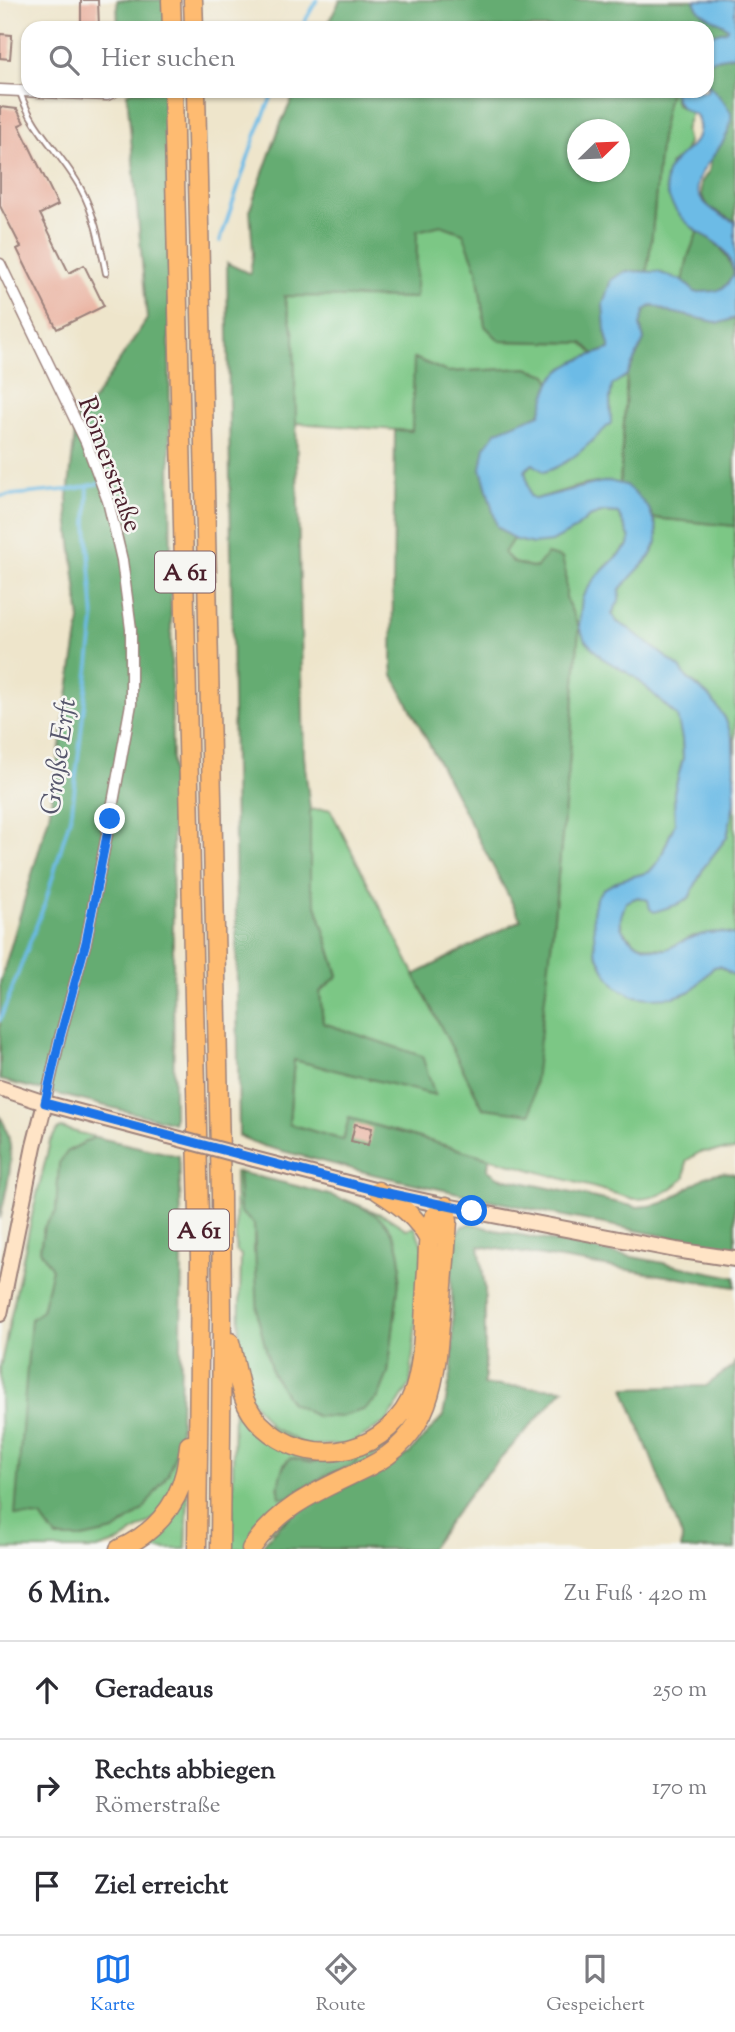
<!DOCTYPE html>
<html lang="de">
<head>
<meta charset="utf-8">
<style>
  body { margin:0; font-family:"Sorts Mill Goudy",serif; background:#f2f2f3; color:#2b2b33 }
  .compass { position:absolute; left:567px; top:119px; width:63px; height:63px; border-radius:50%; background:#fff; box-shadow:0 2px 5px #0004; rotate:67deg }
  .stop { position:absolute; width:21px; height:21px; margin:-16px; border:5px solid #1a73e8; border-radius:50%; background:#fff }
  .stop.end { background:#1a73e8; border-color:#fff; box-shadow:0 2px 7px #0008 }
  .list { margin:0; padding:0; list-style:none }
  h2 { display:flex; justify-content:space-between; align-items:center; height:91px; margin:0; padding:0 28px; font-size:30px }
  h2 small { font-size:23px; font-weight:400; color:#7c7c81 }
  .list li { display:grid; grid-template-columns:46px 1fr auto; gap:21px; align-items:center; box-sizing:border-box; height:98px; padding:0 28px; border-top:2px solid #e1e1e2 }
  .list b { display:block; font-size:26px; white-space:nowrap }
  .list p { margin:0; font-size:23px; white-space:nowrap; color:#7c7c81 }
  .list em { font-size:23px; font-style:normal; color:#7c7c81 }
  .icon { flex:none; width:38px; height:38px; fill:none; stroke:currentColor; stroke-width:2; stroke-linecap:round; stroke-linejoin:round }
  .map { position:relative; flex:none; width:735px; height:1549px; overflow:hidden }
  .search { position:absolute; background:#fff; box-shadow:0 2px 5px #0004; left:21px; right:21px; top:21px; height:77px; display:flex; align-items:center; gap:18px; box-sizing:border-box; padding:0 24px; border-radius:21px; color:#7c7c81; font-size:26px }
  .sheet { height:385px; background:#fff }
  nav { display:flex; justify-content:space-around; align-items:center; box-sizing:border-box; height:98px; border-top:2px solid #e1e1e2; background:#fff; font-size:19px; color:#7c7c81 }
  nav a { display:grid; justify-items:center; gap:4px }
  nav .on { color:#1a73e8 }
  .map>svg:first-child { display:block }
  .green { fill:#7cc785; stroke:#637358; stroke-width:2 }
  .forest { fill:#65ac72; stroke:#58664e; stroke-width:2; fill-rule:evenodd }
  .water { fill:#6cbbe6; stroke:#5b6d88; stroke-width:2 }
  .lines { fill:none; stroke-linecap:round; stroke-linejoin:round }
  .stream { stroke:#6cbbe6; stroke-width:3.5 }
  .building { fill:#eab19f }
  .service-casing { stroke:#9c827b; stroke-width:8 }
  .minor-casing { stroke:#9c827b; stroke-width:13 }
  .secondary-casing { stroke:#9c827b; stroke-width:18 }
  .motorway-casing { stroke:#9c827b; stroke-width:21 }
  .service { stroke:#fff; stroke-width:4.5 }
  .minor { stroke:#fff; stroke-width:10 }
  .secondary { stroke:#ffe4c6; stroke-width:14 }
  .motorway { stroke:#febb71; stroke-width:18 }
  .secondary-bridge-casing { stroke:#9c827b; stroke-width:18; stroke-linecap:butt }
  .secondary-bridge { stroke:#ffe4c6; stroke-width:14 }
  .route { stroke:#1a73e8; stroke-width:9 }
  .labels { text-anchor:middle; stroke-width:5; stroke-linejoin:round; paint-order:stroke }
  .shield { fill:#f6f6f2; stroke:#7e6067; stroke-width:2 }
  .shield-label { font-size:24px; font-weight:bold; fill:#4a1f2b }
  .street-label { font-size:26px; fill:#4a1f2b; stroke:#f6f6f2 }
  .water-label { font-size:28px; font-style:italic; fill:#56566c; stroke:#f6f6f2 }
</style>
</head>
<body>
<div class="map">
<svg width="735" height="1549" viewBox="0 0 735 1549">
  <rect width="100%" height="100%" fill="#f6f6f2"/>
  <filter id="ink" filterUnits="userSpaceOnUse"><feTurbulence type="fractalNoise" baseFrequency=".0143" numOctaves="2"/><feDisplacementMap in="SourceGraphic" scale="14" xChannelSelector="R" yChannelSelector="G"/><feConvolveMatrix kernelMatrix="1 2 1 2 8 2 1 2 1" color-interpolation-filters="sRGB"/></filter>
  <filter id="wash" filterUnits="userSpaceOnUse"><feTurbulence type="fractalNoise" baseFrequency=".00686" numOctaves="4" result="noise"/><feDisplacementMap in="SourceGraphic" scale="28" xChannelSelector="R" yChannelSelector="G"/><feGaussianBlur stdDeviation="1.57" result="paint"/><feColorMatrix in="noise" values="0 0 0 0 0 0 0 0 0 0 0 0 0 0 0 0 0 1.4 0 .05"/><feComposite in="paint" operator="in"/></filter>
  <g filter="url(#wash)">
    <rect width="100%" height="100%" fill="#eee5cb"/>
    <path class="green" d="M670 91H673L676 104 691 113 685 130 688 143 683 154 670 165 694 229 698 231 688 257 683 281 658 272H647C649 256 652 239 653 223 658 179 658 134 670 91Z
      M441 225 463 233 477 269 485 326 500 341 583 343 594 354C576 360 563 368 551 382L547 375 527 368 447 372 415 358 412 431 294 423 284 295 415 298 417 231Z
      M627 375 620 484C593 478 562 492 536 499L530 496 525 470 533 464 611 423 610 399 612 384Z
      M604 512 618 513 630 538 628 545 595 578 582 598 602 658 635 677 662 700 678 716 682 739 683 758 674 793 675 823 659 861 649 872 620 881 595 951 606 973 617 987 674 997 691 991 714 967 718 966 735 976V1150L700 1152 686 1161 685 1178C667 1193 657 1199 634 1199L349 1118 343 1140 289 1124 294 1060 434 1094 421 1056 323 1023 320 992 338 975 310 885V810L330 809 483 1108 551 947 569 766 579 627 566 599V574L514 563 503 552 513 539 533 544 574 530 589 517Z
      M653 518 735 526V776L733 739 725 718 699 687 687 678 680 668 628 628 617 622 612 614C615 609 618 604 619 599 620 595 619 592 621 588 635 562 669 556 653 518Z
      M735 799V935L731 934 694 936 667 949 652 948 636 943 622 930 620 917 626 902 638 897 649 900 689 898 704 867 727 837Z
      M61 1128 95 1137 68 1151 60 1163 56 1212 44 1227 40 1250 52 1269 42 1311 168 1474 180 1440 181 1461 177 1481 158 1516 119 1542 97 1549H1L0 1368 33 1211 50 1142 57 1130Z
      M235 1172H238L240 1212 254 1224V1253L378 1398 388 1373 401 1264 385 1222 344 1199 387 1217 406 1229 415 1227 423 1248 410 1385 387 1421 348 1445H305L272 1428 246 1393 239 1343 241 1255 236 1251Z
      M436 1229 440 1230 419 1410 397 1441 244 1549H232L234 1395 242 1412 331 1458C316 1463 305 1459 290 1458L284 1464 278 1487 286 1498 323 1477 354 1465V1453L409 1411Z
      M188 1493 186 1549H131L182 1497Z"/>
    <path class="forest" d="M117 0H166L167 28H118Z
      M340 0H694C699 17 717 18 728 28L726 31 707 36V28H326Z
      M735 55V222L709 207 702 196 701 183 709 171 722 101 707 83V61Z
      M133 91H168L174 1123 0 1080V983L49 816 80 620 67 507 77 412 91 404 147 319 127 93Z
      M296 91H670C658 134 658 179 653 223 652 239 649 256 647 272L626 271 605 330 610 349 594 354 583 343 500 341 485 326 477 270 463 233 441 225 417 231 416 298 284 296 294 335 304 756 310 810V885L338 976 320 992 323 1023 422 1056 435 1095 294 1060 289 1124 343 1140 349 1118 489 1158 488 1170 498 1177 637 1207C647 1206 656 1206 665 1202 690 1191 705 1166 735 1174V1250L549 1213 376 1175 263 1146 239 1136 227 263 250 274 253 254 250 209 281 123ZM578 130H620V172H578Z
      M698 231C720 245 725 249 734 273 725 294 716 292 695 292L683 281 688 257Z
      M653 305 666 311 720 323 735 318V526L653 518 649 509 620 484 627 375 644 340 640 325 645 310Z
      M414 358 447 372 527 368 547 375 551 382 540 414 521 423 481 468 497 526 513 539 504 553 514 563 536 568 547 554 562 558 566 574V599L579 627 569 766 551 947 531 1114 483 1108 414 975 521 920 393 675 392 664 395 430 412 431Z
      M0 1116C20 1149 7 1184 0 1219Z
      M95 1137 179 1156 182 1249 180 1440 168 1474 143 1510 114 1531 83 1538H56L41 1517 15 1515 31 1319 42 1311 52 1269 40 1250 44 1227 56 1212 59 1163 68 1151Z
      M238 1172C276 1182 361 1196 386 1224 396 1236 400 1249 401 1264L388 1373 378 1398 363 1410 340 1417 316 1416 291 1403 272 1373 258 1318 254 1224 240 1212Z
      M471 1223 490 1229 735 1277V1287L479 1246 485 1288V1376L483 1385 564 1389 474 1488 430 1549H260L271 1535 294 1513 409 1454 443 1416 452 1370 453 1337 451 1265 455 1236 461 1227Z
      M735 1361V1549H681L682 1537 624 1388 706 1386 733 1366Z
      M354 1453 357 1462 354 1465 323 1477 286 1498 280 1497C277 1484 280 1468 290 1458L311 1462 321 1461Z"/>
    <path class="water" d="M694 0H735V55L707 61V36L726 31 728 28C717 18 698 17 694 0Z
      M707 83C715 92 726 102 731 113 735 159 651 184 735 222V318L720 323 666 311 653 305 645 310 640 325 644 340 627 375 612 385 610 399 611 423C590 443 572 463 544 472L533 464 525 470 530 496 536 499 598 483 609 481 625 485 638 496 649 509 656 527 657 542 650 557 620 589 619 601 612 614 617 622 628 628 680 668 687 678 711 698 725 718 733 739 735 799 727 837 704 867 689 898 676 905 654 912 650 909 648 900 638 897 626 902C623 911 618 920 622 929 628 943 651 951 666 949 671 948 676 944 681 942 699 934 715 929 735 935V976L719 966 714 967 691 991 674 997 650 998 633 996 617 987 606 973 595 951 593 913 596 898 603 889 620 880 649 872 659 861 675 823 674 793 683 758 682 739 677 716 635 677 602 658 585 640 579 627 582 598 595 578 629 545 630 538 618 513 604 512 589 517 574 530 552 542 533 544 513 539 497 526 481 468 485 447 497 431 540 414C544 404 546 391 551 381 563 362 590 356 610 349L605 330 603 304 611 280 626 271 658 272 683 281 695 292C715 292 725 293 734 273 732 267 730 259 726 253 720 243 706 237 696 230 683 221 668 204 666 187 660 153 713 151 696 115 682 110 677 105 673 91H707Z"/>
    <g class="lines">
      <path class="stream" d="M301 28 317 0
        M220 241 256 134 274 91
        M0 496 75 489 116 479
        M0 1020 45 903 72 811 94 621 87 524 88 486"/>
    </g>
    <g id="blocks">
      <path class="building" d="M81 0H98L99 28H81Z
        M0 34 12 35 10 59 0 58Z
        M0 107 17 109 24 123 19 125 58 205 40 214 69 273 84 265 104 306 57 329 17 249 21 247 0 206Z
        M355 1124 372 1128 368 1145 351 1141Z"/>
    </g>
  </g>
  <g filter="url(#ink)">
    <use href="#blocks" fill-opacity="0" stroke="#9c827b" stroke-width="2"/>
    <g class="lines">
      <defs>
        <path id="service" d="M20 92C33 132 62 153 81 189 95 215 100 244 106 273"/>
        <path id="minor" d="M0 90 107 95 115 91
          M0 264 86 442 108 501 122 560 131 629V704L110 819 86 942 60 1037 45 1103"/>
        <path id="secondary" d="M0 1088 45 1103 169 1136
          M254 1159 378 1191 446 1206 676 1250 735 1259
          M0 1314 34 1146 45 1103"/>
        <path id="motorway" d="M171 0 172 28
          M193 0 194 28
          M173 91 200 1260 197 1549
          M196 91 221 1195 222 1318 220 1549
          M378 1191C400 1205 417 1217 429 1240
          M230 1342C241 1382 237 1412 278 1438 300 1451 324 1455 349 1449 378 1442 404 1419 414 1391 425 1359 424 1304 427 1269 428 1256 427 1227 434 1217 437 1213 442 1209 446 1206
          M119 1549C152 1535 177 1507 185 1472 187 1464 188 1454 189 1445
          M251 1549C281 1504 321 1490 368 1467 433 1436 436 1376 441 1312 443 1282 446 1251 448 1221L446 1206"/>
      </defs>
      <use href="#service" class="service-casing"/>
      <use href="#minor" class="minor-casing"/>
      <use href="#secondary" class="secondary-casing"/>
      <use href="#motorway" class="motorway-casing"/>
      <use href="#service" class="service"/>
      <use href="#minor" class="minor"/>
      <use href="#secondary" class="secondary"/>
      <use href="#motorway" class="motorway"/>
      <defs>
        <path id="secondary-bridge" d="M169 1136 254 1159"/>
      </defs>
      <use href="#secondary-bridge" class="secondary-bridge-casing"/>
      <use href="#secondary-bridge" class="secondary-bridge"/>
    </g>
  </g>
  <g class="lines" filter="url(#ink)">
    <path class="route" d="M110 819 86 942 60 1037 45 1103 378 1191 472 1211"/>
  </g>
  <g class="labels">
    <g class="shield">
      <rect x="155" y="551.5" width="60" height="41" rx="5"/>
      <rect x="169" y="1209.5" width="60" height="41" rx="5"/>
    </g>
    <g class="shield-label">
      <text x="185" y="580">A 61</text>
      <text x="199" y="1238">A 61</text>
    </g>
    <g class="street-label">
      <text transform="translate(111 464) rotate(70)" y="9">Römerstraße</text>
    </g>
    <g class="water-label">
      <text transform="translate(57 756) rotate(-82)" y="10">Große Erft</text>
    </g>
  </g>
</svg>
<svg class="compass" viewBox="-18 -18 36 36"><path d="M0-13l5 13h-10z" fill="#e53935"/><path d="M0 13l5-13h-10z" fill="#7c7c81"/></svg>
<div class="stop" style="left:472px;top:1211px"></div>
<div class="stop end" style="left:110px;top:819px"></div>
<div class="search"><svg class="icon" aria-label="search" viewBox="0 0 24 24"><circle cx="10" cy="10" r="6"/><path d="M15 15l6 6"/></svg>Hier suchen</div>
</div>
<section class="sheet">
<h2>6 Min.<small>Zu Fuß · 420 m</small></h2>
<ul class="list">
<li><svg class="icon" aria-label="ahead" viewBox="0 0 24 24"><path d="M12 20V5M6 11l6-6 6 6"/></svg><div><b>Geradeaus</b></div><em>250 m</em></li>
<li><svg class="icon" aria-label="right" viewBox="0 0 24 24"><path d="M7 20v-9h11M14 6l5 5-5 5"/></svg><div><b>Rechts abbiegen</b><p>Römerstraße</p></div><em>170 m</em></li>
<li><svg class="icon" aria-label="arrive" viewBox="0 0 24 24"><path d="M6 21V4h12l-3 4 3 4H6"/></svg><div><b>Ziel erreicht</b></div></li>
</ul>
</section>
<nav>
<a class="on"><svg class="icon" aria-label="map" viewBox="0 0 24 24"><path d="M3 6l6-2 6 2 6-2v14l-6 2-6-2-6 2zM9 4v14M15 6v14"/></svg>Karte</a>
<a><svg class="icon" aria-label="directions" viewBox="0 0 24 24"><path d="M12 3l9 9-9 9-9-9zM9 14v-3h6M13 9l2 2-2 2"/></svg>Route</a>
<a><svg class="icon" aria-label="saved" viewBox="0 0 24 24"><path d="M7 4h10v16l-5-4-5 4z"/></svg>Gespeichert</a>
</nav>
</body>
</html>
